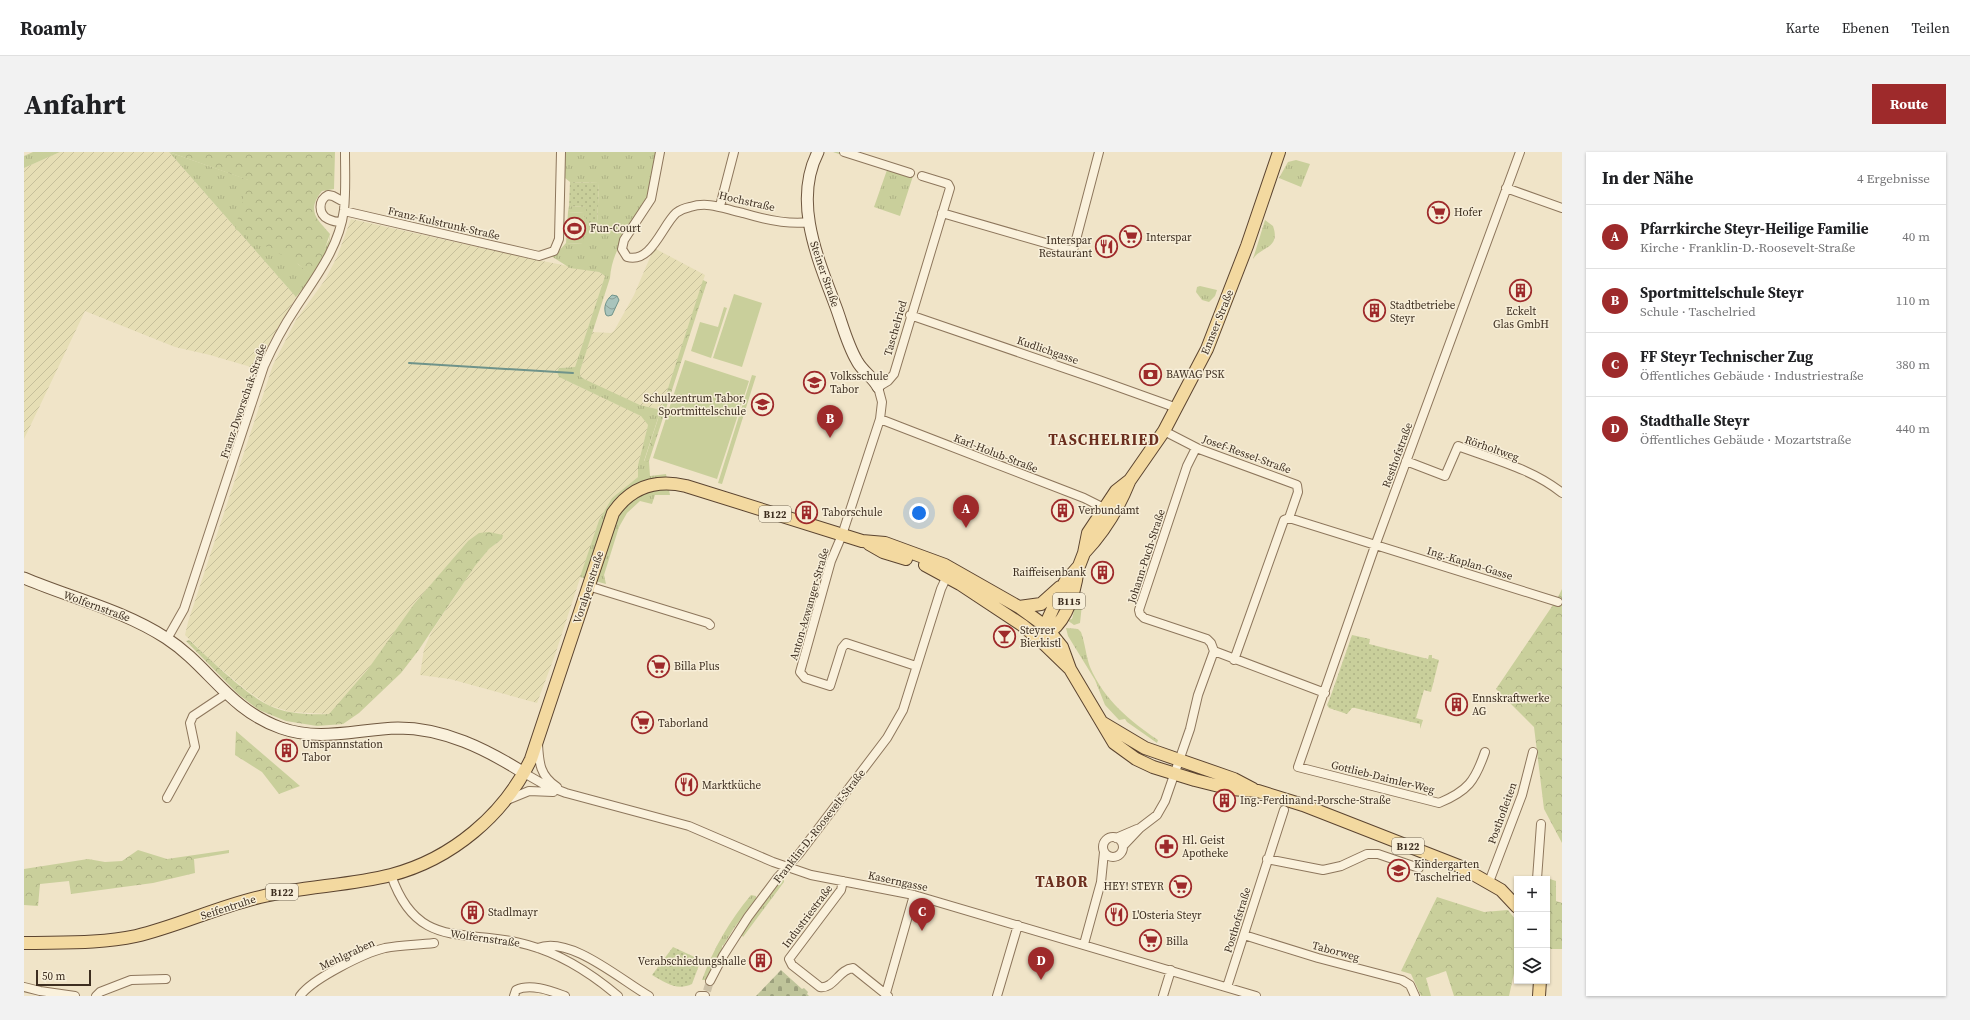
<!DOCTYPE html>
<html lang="de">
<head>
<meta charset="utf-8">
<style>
  body { margin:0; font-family:"Source Serif 4",serif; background:#f2f2f2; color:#202124 }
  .controls { position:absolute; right:12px; bottom:12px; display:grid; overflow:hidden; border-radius:0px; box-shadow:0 1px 3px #0004 }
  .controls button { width:36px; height:36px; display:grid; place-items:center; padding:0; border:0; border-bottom:1px solid #e0e0e0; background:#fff; color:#202124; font:20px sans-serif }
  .scale { position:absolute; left:12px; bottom:10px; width:55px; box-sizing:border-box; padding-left:4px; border:2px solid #3d2e20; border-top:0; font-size:11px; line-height:14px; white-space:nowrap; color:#3d2e20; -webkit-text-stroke:3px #f7eed8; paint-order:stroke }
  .you { position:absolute; left:895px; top:361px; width:14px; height:14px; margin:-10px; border:3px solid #fff; border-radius:50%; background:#1a73e8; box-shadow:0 0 0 6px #1a73e833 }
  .badge { display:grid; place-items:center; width:26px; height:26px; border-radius:50%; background:#9e2a2b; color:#fff; font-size:13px; font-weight:700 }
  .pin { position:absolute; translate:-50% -33px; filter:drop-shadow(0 1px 2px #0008) }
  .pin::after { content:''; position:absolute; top:21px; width:14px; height:12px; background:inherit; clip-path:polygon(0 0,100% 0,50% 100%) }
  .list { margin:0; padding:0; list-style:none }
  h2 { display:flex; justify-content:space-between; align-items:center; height:52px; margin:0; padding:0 16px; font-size:17px }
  h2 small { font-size:13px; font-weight:400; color:#757577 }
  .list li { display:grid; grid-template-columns:26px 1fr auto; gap:12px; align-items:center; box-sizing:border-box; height:64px; padding:0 16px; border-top:1px solid #e0e0e0 }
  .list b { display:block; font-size:15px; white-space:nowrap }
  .list p { margin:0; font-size:13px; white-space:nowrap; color:#757577 }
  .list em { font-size:13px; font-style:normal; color:#757577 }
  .icon { flex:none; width:22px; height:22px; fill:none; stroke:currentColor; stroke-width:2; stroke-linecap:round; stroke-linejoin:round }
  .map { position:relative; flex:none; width:1538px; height:844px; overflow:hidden; border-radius:0px }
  header { display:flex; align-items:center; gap:24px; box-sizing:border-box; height:56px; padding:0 20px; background:#fff; border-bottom:1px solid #e0e0e0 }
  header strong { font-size:19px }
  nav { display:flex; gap:22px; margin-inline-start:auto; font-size:14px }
  .intro { display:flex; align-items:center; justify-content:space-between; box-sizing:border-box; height:96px; padding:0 24px }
  h1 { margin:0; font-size:28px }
  .button { padding:10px 18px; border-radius:0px; background:#9e2a2b; color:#fff; font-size:14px; font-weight:700 }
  main { display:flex; gap:24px; padding:0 24px }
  aside { flex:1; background:#fff; border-radius:0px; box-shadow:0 1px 3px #0004 }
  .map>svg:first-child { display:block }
  .farmland { fill:url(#farmland-furrows) }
  .grass { fill:url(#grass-tufts) }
  .forest { fill:url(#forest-crowns) }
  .cemetery { fill:url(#cemetery-stones) }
  .park { fill:url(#park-dots) }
  .pitch { fill:#c9cf9b }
  .water { fill:url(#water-waves); stroke:#6f938a }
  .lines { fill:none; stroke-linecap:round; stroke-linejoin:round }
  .stream { stroke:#6f938a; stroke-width:2 }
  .street-tunnel { stroke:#ccc0a6; stroke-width:8; stroke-dasharray:8 4; stroke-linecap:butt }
  .street-casing { stroke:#8d765c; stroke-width:10 }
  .secondary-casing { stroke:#6f573f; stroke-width:13 }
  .primary-casing { stroke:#5b4430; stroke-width:14 }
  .street { stroke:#faf1dc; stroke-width:8 }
  .secondary { stroke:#faf1dc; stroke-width:11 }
  .primary { stroke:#f3d9a0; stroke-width:12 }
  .labels { text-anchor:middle; stroke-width:3; stroke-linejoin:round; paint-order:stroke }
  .shield { fill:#f7eed8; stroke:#756857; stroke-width:1 }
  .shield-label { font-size:10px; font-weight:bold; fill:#3d2e20 }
  .street-label { font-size:11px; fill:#3d2e20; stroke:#f7eed8 }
  .poi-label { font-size:11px; fill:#3d2e20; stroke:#f7eed8; text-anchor:start }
  .district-label { font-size:15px; font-weight:bold; letter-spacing:1px; fill:#6b2e1e; stroke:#f7eed8 }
</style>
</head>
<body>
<header>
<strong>Roamly</strong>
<nav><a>Karte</a><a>Ebenen</a><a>Teilen</a></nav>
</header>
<div class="intro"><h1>Anfahrt</h1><a class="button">Route</a></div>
<main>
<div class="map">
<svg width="1538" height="844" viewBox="0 0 1538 844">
  <defs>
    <pattern id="farmland-furrows" width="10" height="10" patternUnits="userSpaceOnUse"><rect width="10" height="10" fill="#e6deb5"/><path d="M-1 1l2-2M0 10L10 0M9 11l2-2" fill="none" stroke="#c6bf9b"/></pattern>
    <pattern id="grass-tufts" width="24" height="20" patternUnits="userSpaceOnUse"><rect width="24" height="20" fill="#c9cf9b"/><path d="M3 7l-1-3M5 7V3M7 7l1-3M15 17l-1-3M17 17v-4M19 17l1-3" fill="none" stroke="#aeb285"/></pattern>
    <pattern id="forest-crowns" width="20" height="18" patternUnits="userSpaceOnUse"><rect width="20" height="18" fill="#c9cf9b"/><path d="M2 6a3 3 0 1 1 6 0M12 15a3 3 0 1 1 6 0" fill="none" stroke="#aeb285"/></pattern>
    <pattern id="cemetery-stones" width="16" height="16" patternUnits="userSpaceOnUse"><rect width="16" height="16" fill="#bfc49a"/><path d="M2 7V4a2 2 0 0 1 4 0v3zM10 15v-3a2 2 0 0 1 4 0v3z" fill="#9ca07d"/></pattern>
    <pattern id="park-dots" width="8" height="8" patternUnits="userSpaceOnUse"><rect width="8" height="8" fill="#c9cf9b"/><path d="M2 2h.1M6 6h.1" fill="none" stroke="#aeb285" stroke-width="1.8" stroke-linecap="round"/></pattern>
    <pattern id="water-waves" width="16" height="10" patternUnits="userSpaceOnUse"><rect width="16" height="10" fill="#a9c4bc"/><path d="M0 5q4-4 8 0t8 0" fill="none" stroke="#8ba098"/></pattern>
  </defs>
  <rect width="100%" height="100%" fill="#f0e4c8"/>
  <path class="farmland" d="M36 0H145L272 145 245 191 234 217 186 203 151 195 61 159 0 287V16Z
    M327 67 503 106 575 120 581 124 551 215 535 216 533 220 535 225 618 264 624 273 614 313V325L588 346 575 368 531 503 513 551 426 527 396 523 400 497 408 479 451 414 465 397 478 387 444 389 390 452 344 517 305 562 267 560 244 553 221 537 183 505 161 483 164 470 249 213 272 168 301 128 313 105Z
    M630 96 681 123 638 254 633 257 616 253 569 233 560 227 556 224V219L568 180 587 181 590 179 610 143Z"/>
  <path class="grass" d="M9 0H36L0 16V4Z
    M145 0 225 28 274 112 287 122 305 88 306 82C307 105 286 128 272 145Z
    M541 0H633C630 14 629 36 622 48 609 74 588 95 586 126L556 219V224L560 227 616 253 633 257 638 254 620 309H625L626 324 642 322 646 343H631L628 352 616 349 603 361 595 375 580 423 582 432 556 425 575 368 588 346 614 325V313L624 273 617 264 535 225 533 220 535 216 551 215 581 124 575 120 546 116 527 104 532 102 542 91 558 92 560 61 544 60 545 54 562 55V73H573L575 31 546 30 541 26Z
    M809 0H814L889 24 876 64 850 55 863 18Z
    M1272 8 1286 12 1277 35 1255 26 1264 10Z
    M1241 68 1249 74C1257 97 1237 94 1229 107Z
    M1176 134 1193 138 1191 144 1185 150 1178 148 1172 140 1173 135Z
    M1059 443 1056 471 1050 473 1043 468 1048 467 1050 459 1049 455Z
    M1042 476 1054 477 1057 480C1061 491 1062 504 1066 515 1080 548 1106 569 1134 588L1133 591 1103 570 1101 567 1095 568 1081 553 1071 528 1044 484Z
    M758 727H760V730L719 785 717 782Z
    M727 743 732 744V747L710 776 699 794 698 793V797L683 828H678C689 797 706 768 727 743Z"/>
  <path class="forest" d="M145 0H311L310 37 298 39C282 59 293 67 306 82L297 107 287 123 274 112 211 77 224 28Z
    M679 128 683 130 625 309 620 310Z
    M465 380 479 383 478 387 465 397 451 414 394 499 377 521 335 561 319 572 293 574 262 569 235 558 214 542 162 489 165 488C186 507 220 541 244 553 262 562 285 563 305 562L344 517 390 452 444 389 455 381Z
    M1538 437V691L1520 657 1510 575 1472 537 1533 447Z
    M212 579 276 634 255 642 238 620 211 603Z
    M114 698 143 707 205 698V701L170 707 171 721 129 731 47 742 45 729 16 732 14 754 0 753V717L64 707 81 710 98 709Z
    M1517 724 1532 729V749L1538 751V797H1523V727H1517Z
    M1413 745 1460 760 1484 758 1491 767V817L1485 844H1430L1422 819 1402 826 1407 844H1397L1387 822 1377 819Z"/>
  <path class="cemetery" d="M757 818 778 837 780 836 784 840 783 842 785 844H732Z"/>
  <path class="park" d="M546 30 575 31 573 74 562 73V55L545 54Z
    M1328 483 1346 487 1345 492 1404 507 1405 503H1408V506L1415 508 1407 540 1400 538 1392 566 1399 568 1396 577V572L1331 556H1328L1323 562 1305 556 1303 553 1306 546Z
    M649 795 677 808 668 832C653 839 642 831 628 823Z"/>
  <path class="pitch" d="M544 60 560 61 559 92 542 91Z
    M710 142 738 151 718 215 689 206Z
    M700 155 703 156 687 206 667 199 676 170 694 175Z
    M661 208 725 229 693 327 629 306Z
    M728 223 732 224 698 332 694 331Z"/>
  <path class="water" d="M588 143 593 144 595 148 588 163 584 164 582 163C579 155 582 148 588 143Z"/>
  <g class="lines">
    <path class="stream" d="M385 211 549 221"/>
    <path class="street-tunnel" d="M683 839 686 829"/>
    <defs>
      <path id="street" d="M636 0 627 47 600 88 598 97 603 105C627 112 638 74 652 61 656 58 661 56 666 55 685 49 700 57 719 61 739 67 765 73 785 70
        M820 0 886 21
        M1482 36 1538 56
        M696 54 710 0
        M320 59 515 104 530 99 535 87 537 0
        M918 61 1049 99 1075 0
        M317 70C313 70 308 69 304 67 294 62 294 48 304 43L309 44 320 50
        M886 163 1075 228 1153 256
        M856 267 1060 346 1080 356
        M1140 279 1175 297 1273 333 1274 340 1265 366
        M1172 296 1163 314 1115 458 1116 462 1120 466 1183 487 1187 491 1190 499
        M1382 309 1421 324 1434 294C1468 307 1509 317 1538 341
        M1265 366 1534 450
        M564 434 684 471 686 473
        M143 487 160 457 240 214C249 194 259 175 271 157 291 126 315 96 320 58 322 39 321 19 321 0
        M1190 499 1301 541
        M1210 508 1260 368 1265 366
        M892 514 822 491 818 496 806 534 781 526 776 520 807 409 818 383 856 267 858 250 854 235 864 229 870 222 926 36 924 32 898 24
        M514 592C515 611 516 624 533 635
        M1461 600C1451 629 1444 639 1415 651L1274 615 1351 394 1496 0
        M500 621 521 633 542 641 665 674 749 710 787 723 890 743 1232 844
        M143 646 171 595 166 571 169 564 202 542
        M483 648 505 639 529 640
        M1079 695a10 10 0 1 1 20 0a10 10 0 1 1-20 0Z
        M1092 686 1113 677
        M1099 694 1116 676 1133 663 1141 649 1166 577 1174 543 1190 499
        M1243 707 1299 718 1317 714 1343 702H1354L1395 716
        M367 723C394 801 443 775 504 793 537 802 568 822 594 844
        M1513 727 1517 672
        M819 729 817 738 765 807 768 813 796 835C810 837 815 817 829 816L864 844
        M1465 730 1498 643 1509 600
        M1220 783 1294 806 1378 828 1386 833 1391 844
        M1060 792 1077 730 1080 700
        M514 796C546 783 598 829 625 844
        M686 829 699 804 724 765 754 725 775 702 863 586 879 558 917 437 923 424
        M0 835 16 839 51 844
        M1203 835 1260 658
        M862 841 890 743
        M72 844 76 840 107 828 142 827
        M276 844C288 827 340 801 361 796 377 793 394 793 410 791
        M490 844 492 838C507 831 527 839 541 844
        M676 844H681
        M973 844 994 773
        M1139 844 1147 818"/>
      <path id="secondary" d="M794 0C768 51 795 109 813 158 819 175 824 194 833 209 838 219 849 225 854 235
        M0 426C47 446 99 458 142 486 185 514 204 557 257 576 296 590 334 577 374 576 420 576 462 597 500 621"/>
      <path id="primary" d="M845 392 859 400 882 407
        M1060 401C1079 381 1095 355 1105 330
        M901 413 936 432 998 473 1015 487 1045 516
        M995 455 1017 452 1036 435
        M1021 483C1043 471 1051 439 1054 416
        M1015 487 1041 430 1055 414 1060 401 1064 381 1092 339 1106 328 1140 279 1183 197 1223 94 1255 0
        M1079 571 1121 596 1210 627 1229 637
        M0 791C37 790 75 792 112 784 154 774 193 755 236 745 279 734 324 734 367 723 428 707 480 663 507 607L589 361C607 335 632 327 662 334L838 389 861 391 921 413 995 455 1021 474 1038 495 1046 517 1090 591 1112 607 1129 615 1171 628 1207 637 1234 639 1279 653 1435 714 1477 738 1493 755
        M1515 844 1516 829"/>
    </defs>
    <use href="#street" class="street-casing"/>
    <use href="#secondary" class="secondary-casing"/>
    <use href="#primary" class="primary-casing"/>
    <use href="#street" class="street"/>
    <use href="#secondary" class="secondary"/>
    <use href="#primary" class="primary"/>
  </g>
  <defs>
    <symbol id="supermarket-ring" viewBox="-11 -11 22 22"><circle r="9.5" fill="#f7eed8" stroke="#9e2a2b" stroke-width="1.5"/><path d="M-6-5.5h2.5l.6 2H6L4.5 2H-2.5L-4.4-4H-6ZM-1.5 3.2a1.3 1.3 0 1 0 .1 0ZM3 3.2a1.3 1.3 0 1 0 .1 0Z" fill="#9e2a2b"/></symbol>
    <symbol id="stadium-ring" viewBox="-11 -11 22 22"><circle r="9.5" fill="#f7eed8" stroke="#9e2a2b" stroke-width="1.5"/><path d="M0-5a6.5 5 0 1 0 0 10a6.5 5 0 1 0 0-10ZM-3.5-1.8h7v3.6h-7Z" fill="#9e2a2b"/></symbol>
    <symbol id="restaurant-ring" viewBox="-11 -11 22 22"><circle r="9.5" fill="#f7eed8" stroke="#9e2a2b" stroke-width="1.5"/><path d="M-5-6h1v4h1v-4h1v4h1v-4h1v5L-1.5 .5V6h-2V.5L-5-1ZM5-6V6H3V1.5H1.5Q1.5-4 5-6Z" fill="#9e2a2b"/></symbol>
    <symbol id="building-ring" viewBox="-11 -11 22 22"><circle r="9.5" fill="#f7eed8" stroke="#9e2a2b" stroke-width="1.5"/><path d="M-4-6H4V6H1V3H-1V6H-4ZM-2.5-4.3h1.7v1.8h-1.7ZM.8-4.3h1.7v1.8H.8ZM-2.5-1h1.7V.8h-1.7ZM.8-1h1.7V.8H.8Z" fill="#9e2a2b"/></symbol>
    <symbol id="bank-ring" viewBox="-11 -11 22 22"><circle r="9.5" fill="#f7eed8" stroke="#9e2a2b" stroke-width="1.5"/><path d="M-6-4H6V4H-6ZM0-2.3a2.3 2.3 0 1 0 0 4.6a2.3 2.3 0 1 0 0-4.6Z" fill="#9e2a2b"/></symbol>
    <symbol id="school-ring" viewBox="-11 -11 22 22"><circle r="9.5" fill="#f7eed8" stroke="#9e2a2b" stroke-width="1.5"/><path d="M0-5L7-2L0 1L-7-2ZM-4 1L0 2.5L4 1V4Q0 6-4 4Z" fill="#9e2a2b"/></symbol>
    <symbol id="bar-ring" viewBox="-11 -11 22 22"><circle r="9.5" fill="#f7eed8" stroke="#9e2a2b" stroke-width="1.5"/><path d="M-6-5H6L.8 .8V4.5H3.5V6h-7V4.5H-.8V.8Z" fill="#9e2a2b"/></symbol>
    <symbol id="pharmacy-ring" viewBox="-11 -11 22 22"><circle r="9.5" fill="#f7eed8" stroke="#9e2a2b" stroke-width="1.5"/><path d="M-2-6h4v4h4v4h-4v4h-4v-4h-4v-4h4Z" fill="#9e2a2b"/></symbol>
  </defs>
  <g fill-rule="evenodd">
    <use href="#supermarket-ring" x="1402" y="48" width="25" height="25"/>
    <use href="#stadium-ring" x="538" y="64" width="25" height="25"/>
    <use href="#supermarket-ring" x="1094" y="72" width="25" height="25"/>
    <use href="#restaurant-ring" x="1070" y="82" width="25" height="25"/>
    <use href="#building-ring" x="1484" y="126" width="25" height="25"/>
    <use href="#building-ring" x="1338" y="146" width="25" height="25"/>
    <use href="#bank-ring" x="1114" y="210" width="25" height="25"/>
    <use href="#school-ring" x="778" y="218" width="25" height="25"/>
    <use href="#school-ring" x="726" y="240" width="25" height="25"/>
    <use href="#building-ring" x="1026" y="346" width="25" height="25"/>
    <use href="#building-ring" x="770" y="348" width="25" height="25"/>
    <use href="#building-ring" x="1066" y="408" width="25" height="25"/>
    <use href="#bar-ring" x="968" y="472" width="25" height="25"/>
    <use href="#supermarket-ring" x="622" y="502" width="25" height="25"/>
    <use href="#building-ring" x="1420" y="540" width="25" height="25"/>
    <use href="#supermarket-ring" x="606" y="558" width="25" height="25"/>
    <use href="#building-ring" x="250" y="586" width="25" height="25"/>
    <use href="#restaurant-ring" x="650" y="620" width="25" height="25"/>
    <use href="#building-ring" x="1188" y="636" width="25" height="25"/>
    <use href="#pharmacy-ring" x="1130" y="682" width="25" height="25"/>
    <use href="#school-ring" x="1362" y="706" width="25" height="25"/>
    <use href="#supermarket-ring" x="1144" y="722" width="25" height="25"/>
    <use href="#building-ring" x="436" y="748" width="25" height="25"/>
    <use href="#restaurant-ring" x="1080" y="750" width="25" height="25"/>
    <use href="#supermarket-ring" x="1114" y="776" width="25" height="25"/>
    <use href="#building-ring" x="724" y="796" width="25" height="25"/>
  </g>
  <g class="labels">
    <g class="shield">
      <rect x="735" y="354" width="32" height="16" rx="3"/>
      <rect x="1029" y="441" width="32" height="16" rx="3"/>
      <rect x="1368" y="686" width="32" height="16" rx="3"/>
      <rect x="242" y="732" width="32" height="16" rx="3"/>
    </g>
    <g class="shield-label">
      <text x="751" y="366">B122</text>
      <text x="1045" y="453">B115</text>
      <text x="1384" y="698">B122</text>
      <text x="258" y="744">B122</text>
    </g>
    <g class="street-label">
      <text transform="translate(723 49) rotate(13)" y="4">Hochstraße</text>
      <text transform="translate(420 71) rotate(13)" y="4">Franz-Kulstrunk-Straße</text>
      <text transform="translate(801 122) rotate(71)" y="4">Steiner Straße</text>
      <text transform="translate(1193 170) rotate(-68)" y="4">Ennser Straße</text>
      <text transform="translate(871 176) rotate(-74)" y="4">Taschelried</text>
      <text transform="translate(1024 198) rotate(19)" y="4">Kudlichgasse</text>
      <text transform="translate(219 249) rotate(-71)" y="4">Franz-Dworschak-Straße</text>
      <text transform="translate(1468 296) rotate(19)" y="4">Rörholtweg</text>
      <text transform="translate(972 301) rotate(21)" y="4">Karl-Holub-Straße</text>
      <text transform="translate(1223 302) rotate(20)" y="4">Josef-Ressel-Straße</text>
      <text transform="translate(1373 303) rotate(-70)" y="4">Resthofstraße</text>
      <text transform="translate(1122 404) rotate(-72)" y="4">Johann-Puch-Straße</text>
      <text transform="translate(1446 411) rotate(17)" y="4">Ing.-Kaplan-Gasse</text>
      <text transform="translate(564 435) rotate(-72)" y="4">Voralpenstraße</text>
      <text transform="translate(785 452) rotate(-74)" y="4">Anton-Azwanger-Straße</text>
      <text transform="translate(73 454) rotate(20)" y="4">Wolfernstraße</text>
      <text transform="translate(1359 625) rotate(14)" y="4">Gottlieb-Daimler-Weg</text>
      <text transform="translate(1478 661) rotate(-70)" y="4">Posthofleiten</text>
      <text transform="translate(795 674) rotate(-52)" y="4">Franklin-D.-Roosevelt-Straße</text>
      <text transform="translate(874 729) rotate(12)" y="4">Kaserngasse</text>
      <text transform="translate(204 755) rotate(-18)" y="4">Seifentruhe</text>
      <text transform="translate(783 764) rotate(-53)" y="4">Industriestraße</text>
      <text transform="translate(1213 768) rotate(-73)" y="4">Posthofstraße</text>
      <text transform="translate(461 786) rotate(8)" y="4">Wolfernstraße</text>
      <text transform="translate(1312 799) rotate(15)" y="4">Taborweg</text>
      <text transform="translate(323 802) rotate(-25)" y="4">Mehlgraben</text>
    </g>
    <g class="poi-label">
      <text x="1430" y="64">Hofer</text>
      <text x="566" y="80">Fun-Court</text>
      <text x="1122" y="89">Interspar</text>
      <text x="1068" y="92" text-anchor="end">Interspar<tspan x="1068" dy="13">Restaurant</tspan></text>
      <text x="1366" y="157">Stadtbetriebe<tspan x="1366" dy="13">Steyr</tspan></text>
      <text x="1497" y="163" text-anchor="middle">Eckelt<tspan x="1497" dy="13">Glas GmbH</tspan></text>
      <text x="1142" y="226">BAWAG PSK</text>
      <text x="806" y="228">Volksschule<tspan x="806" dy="13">Tabor</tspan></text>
      <text x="722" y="250" text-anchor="end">Schulzentrum Tabor,<tspan x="722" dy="13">Sportmittelschule</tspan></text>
      <text x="1054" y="362">Verbundamt</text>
      <text x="798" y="364">Taborschule</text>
      <text x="1062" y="424" text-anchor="end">Raiffeisenbank</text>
      <text x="996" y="482">Steyrer<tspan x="996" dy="13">Bierkistl</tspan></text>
      <text x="650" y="518">Billa Plus</text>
      <text x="1448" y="550">Ennskraftwerke<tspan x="1448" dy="13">AG</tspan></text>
      <text x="634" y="575">Taborland</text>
      <text x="278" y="596">Umspannstation<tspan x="278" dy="13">Tabor</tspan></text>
      <text x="678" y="637">Marktküche</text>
      <text x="1216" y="652">Ing.-Ferdinand-Porsche-Straße</text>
      <text x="1158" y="692">Hl. Geist<tspan x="1158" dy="13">Apotheke</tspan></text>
      <text x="1390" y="716">Kindergarten<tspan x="1390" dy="13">Taschelried</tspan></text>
      <text x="1140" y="738" text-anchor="end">HEY! STEYR</text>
      <text x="464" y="764">Stadlmayr</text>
      <text x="1108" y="767">L'Osteria Steyr</text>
      <text x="1142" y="793">Billa</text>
      <text x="722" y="813" text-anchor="end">Verabschiedungshalle</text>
    </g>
    <g class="district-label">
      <text x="1080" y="293">TASCHELRIED</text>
      <text x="1038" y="735">TABOR</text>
    </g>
  </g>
</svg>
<div class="controls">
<button>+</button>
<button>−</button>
<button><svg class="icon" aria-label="layers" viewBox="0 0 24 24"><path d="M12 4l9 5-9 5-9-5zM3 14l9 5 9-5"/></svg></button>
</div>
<div class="scale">50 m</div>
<div class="you"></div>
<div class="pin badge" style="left:942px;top:376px">A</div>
<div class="pin badge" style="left:806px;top:286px">B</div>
<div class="pin badge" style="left:898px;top:779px">C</div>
<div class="pin badge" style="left:1017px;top:828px">D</div>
</div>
<aside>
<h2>In der Nähe<small>4 Ergebnisse</small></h2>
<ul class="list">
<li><span class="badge">A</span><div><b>Pfarrkirche Steyr-Heilige Familie</b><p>Kirche · Franklin-D.-Roosevelt-Straße</p></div><em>40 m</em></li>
<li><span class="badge">B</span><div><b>Sportmittelschule Steyr</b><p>Schule · Taschelried</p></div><em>110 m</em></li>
<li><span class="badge">C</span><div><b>FF Steyr Technischer Zug</b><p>Öffentliches Gebäude · Industriestraße</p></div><em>380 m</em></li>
<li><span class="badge">D</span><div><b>Stadthalle Steyr</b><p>Öffentliches Gebäude · Mozartstraße</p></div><em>440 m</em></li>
</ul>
</aside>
</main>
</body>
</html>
